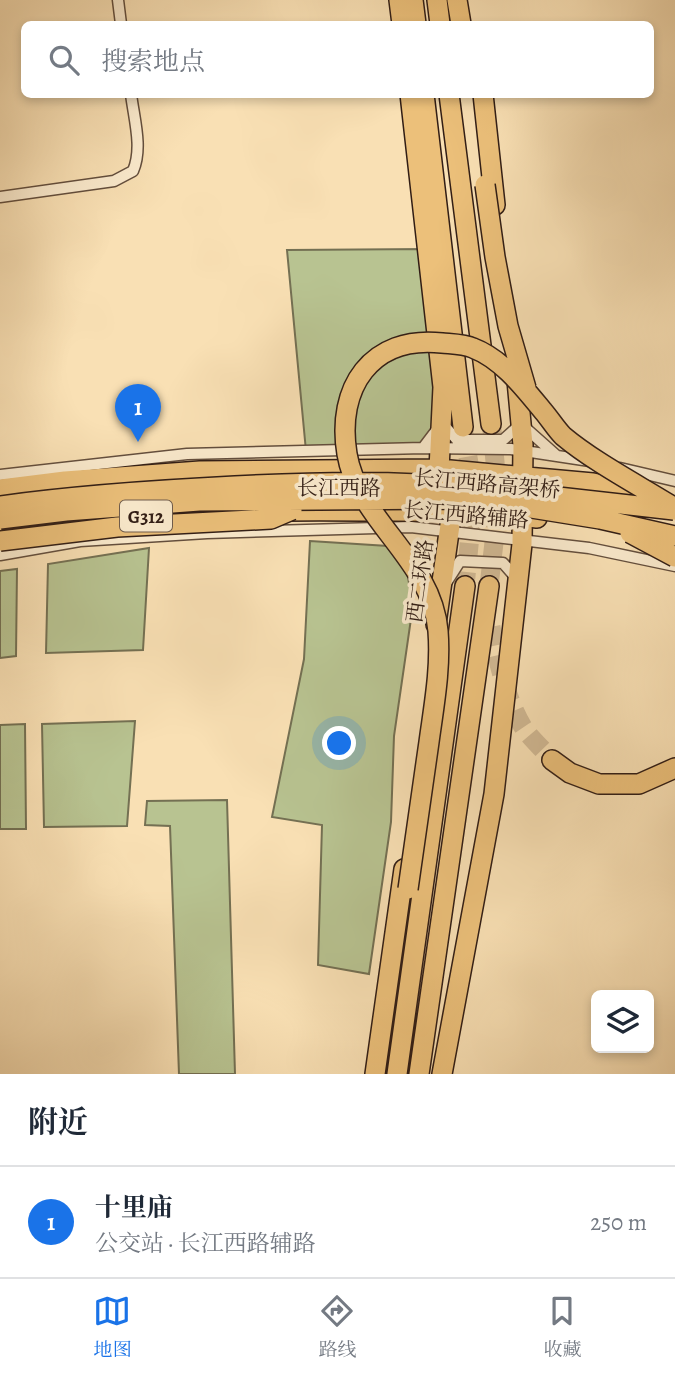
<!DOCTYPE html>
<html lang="zh">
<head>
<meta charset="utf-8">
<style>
  body { margin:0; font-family:Alegreya,"Noto Serif SC",serif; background:#f6f6f7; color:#1f2937 }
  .controls { position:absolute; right:21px; bottom:21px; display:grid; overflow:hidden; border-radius:10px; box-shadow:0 4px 10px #0003 }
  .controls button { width:63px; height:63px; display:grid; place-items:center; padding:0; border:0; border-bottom:2px solid #e0e1e3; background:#fff; color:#1f2937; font:35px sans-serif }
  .you { position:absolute; left:340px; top:744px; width:24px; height:24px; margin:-18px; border:5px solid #fff; border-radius:50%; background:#1a73e8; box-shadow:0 0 0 10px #1a73e833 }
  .badge { display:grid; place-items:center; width:46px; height:46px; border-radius:50%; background:#1a73e8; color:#fff; font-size:23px; font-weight:700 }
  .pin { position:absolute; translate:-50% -58px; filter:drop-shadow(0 2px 4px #0008) }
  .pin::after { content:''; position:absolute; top:37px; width:24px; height:21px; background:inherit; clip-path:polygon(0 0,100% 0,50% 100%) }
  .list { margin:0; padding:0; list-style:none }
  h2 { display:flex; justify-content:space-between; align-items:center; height:91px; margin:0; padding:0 28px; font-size:30px }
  h2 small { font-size:23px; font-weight:400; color:#747a83 }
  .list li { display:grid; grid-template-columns:46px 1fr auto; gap:21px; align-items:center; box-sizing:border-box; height:112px; padding:0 28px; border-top:2px solid #e0e1e3 }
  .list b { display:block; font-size:26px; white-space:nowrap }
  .list p { margin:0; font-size:23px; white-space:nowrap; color:#747a83 }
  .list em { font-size:23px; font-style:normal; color:#747a83 }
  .icon { flex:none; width:38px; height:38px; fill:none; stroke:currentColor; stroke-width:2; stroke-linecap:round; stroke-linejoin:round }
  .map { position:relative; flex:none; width:675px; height:1074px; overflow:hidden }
  .search { position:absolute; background:#fff; box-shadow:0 4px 10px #0003; left:21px; right:21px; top:21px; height:77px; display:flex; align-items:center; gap:18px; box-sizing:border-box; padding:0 24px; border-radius:10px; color:#747a83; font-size:26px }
  .sheet { height:203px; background:#fff }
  nav { display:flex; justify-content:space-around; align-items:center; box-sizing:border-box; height:98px; border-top:2px solid #e0e1e3; background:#fff; font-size:19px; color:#747a83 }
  nav a { display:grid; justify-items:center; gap:4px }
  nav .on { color:#1a73e8 }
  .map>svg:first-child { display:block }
  .green { fill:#b8c391; stroke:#747053; stroke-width:2 }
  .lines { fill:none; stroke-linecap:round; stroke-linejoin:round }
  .highway-tunnel { stroke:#d1b994; stroke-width:19; stroke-dasharray:19 10; stroke-linecap:butt }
  .street-casing { stroke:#634e3d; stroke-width:13 }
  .highway-casing { stroke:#311d15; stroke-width:22 }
  .street { stroke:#fbebce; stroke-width:10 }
  .highway { stroke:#ecc07a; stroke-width:19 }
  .highway-bridge-casing { stroke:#311d15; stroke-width:22; stroke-linecap:butt }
  .highway-bridge { stroke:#ecc07a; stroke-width:19 }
  .labels { text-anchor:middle; stroke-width:7; stroke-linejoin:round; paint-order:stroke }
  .shield { fill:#fbebce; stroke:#6e5b4c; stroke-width:2 }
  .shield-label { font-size:19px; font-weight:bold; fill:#311d15 }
  .street-label { font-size:21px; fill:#311d15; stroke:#fbebce }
</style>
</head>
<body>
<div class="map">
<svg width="675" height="1074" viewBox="0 0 675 1074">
  <rect width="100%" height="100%" fill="#f9e0b4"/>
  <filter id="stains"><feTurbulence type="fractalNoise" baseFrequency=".00286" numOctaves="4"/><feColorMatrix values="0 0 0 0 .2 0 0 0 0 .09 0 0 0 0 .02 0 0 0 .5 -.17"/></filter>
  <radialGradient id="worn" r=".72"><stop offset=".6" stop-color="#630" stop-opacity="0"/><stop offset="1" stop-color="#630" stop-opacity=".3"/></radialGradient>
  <path class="green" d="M427 249 442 423 423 448 306 451 287 250Z
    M310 541 388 546 407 572 413 605 394 736 391 822 369 974 318 965 322 825 272 817 304 659Z
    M149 548 143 650 46 653 48 564Z
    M17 569 16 656 0 658V571Z
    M135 721 127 826 44 827 42 724Z
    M25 724 26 829H0V725Z
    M227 800 235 1074H179L170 826 145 825 147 801Z"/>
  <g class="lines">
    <path class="highway-tunnel" d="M463 428 472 481 471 525 465 586
      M489 586 496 525 497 483 492 430
      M491 627C498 662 505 696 523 727 531 739 543 749 552 760"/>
    <defs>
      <path id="street" d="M118 0 121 24
        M0 197 114 181 133 171C143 148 134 119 131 94
        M423 448 442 423 457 440H503L521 424 557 456
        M620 468 675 481
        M0 475 187 454 423 448 511 449 590 461
        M0 555 80 541 207 533 411 527 589 548 675 566
        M446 583 460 561 503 563 518 580"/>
      <path id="highway" d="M399 0 402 24
        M413 0 416 24
        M437 0 440 24
        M457 0 461 24
        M410 94 443 387 439 469 452 511 436 624
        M424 94 463 427
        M449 94 491 424
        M483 94 495 205
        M0 489 65 481 200 471 439 469 593 483 650 495
        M140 517C215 511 290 510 365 511 422 511 480 510 537 518
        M5 531 107 520
        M552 760 570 773 599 784H639L675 768
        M375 1074 404 869
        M397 1074 465 586
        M419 1074 489 586
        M442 1074 494 794 522 544 523 445 516 370"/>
    </defs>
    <use href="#street" class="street-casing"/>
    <use href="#highway" class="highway-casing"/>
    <use href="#street" class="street"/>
    <use href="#highway" class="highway"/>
    <defs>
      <path id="highway-bridge" d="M485 185 495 257 508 326 526 388
        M506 491 674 510
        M0 506C78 495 156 490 235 486 315 482 396 480 476 488
        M0 519 66 511 199 501 448 499 513 505 600 519 675 536
        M630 533 675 557
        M0 541 117 527 271 519 292 510
        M408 889C415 840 422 791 429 742 434 705 441 668 438 631 432 559 358 521 347 454 336 388 371 335 442 343 452 344 464 344 473 348 502 359 524 388 543 411 550 419 556 429 563 436 594 462 640 486 675 508"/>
    </defs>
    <use href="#highway-bridge" class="highway-bridge-casing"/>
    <use href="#highway-bridge" class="highway-bridge"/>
  </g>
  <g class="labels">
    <rect class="shield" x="120" y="500.5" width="52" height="31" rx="5"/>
    <g class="shield-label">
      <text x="146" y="523">G312</text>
    </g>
    <g class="street-label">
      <text transform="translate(487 484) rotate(5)" y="7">长江西路高架桥</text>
      <text x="339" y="495">长江西路</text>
      <text transform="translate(466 515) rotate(5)" y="7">长江西路辅路</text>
      <text transform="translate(420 581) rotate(-82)" y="7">西二环路</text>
    </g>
  </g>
  <rect width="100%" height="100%" filter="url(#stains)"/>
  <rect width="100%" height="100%" fill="url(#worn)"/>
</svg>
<div class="controls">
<button><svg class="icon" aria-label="layers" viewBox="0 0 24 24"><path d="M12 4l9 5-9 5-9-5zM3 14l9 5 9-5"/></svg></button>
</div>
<div class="you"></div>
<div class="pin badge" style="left:138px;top:442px">1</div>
<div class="search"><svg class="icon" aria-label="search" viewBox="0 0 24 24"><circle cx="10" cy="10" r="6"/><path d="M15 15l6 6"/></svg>搜索地点</div>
</div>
<section class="sheet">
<h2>附近<small></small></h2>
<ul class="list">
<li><span class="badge">1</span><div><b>十里庙</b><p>公交站 · 长江西路辅路</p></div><em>250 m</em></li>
</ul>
</section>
<nav>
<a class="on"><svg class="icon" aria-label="map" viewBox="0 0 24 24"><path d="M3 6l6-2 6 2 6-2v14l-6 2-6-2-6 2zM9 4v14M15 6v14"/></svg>地图</a>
<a><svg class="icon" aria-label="directions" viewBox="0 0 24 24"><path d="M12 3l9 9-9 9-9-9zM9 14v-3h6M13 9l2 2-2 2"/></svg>路线</a>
<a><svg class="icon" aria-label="saved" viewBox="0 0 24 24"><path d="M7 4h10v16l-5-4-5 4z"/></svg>收藏</a>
</nav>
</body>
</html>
